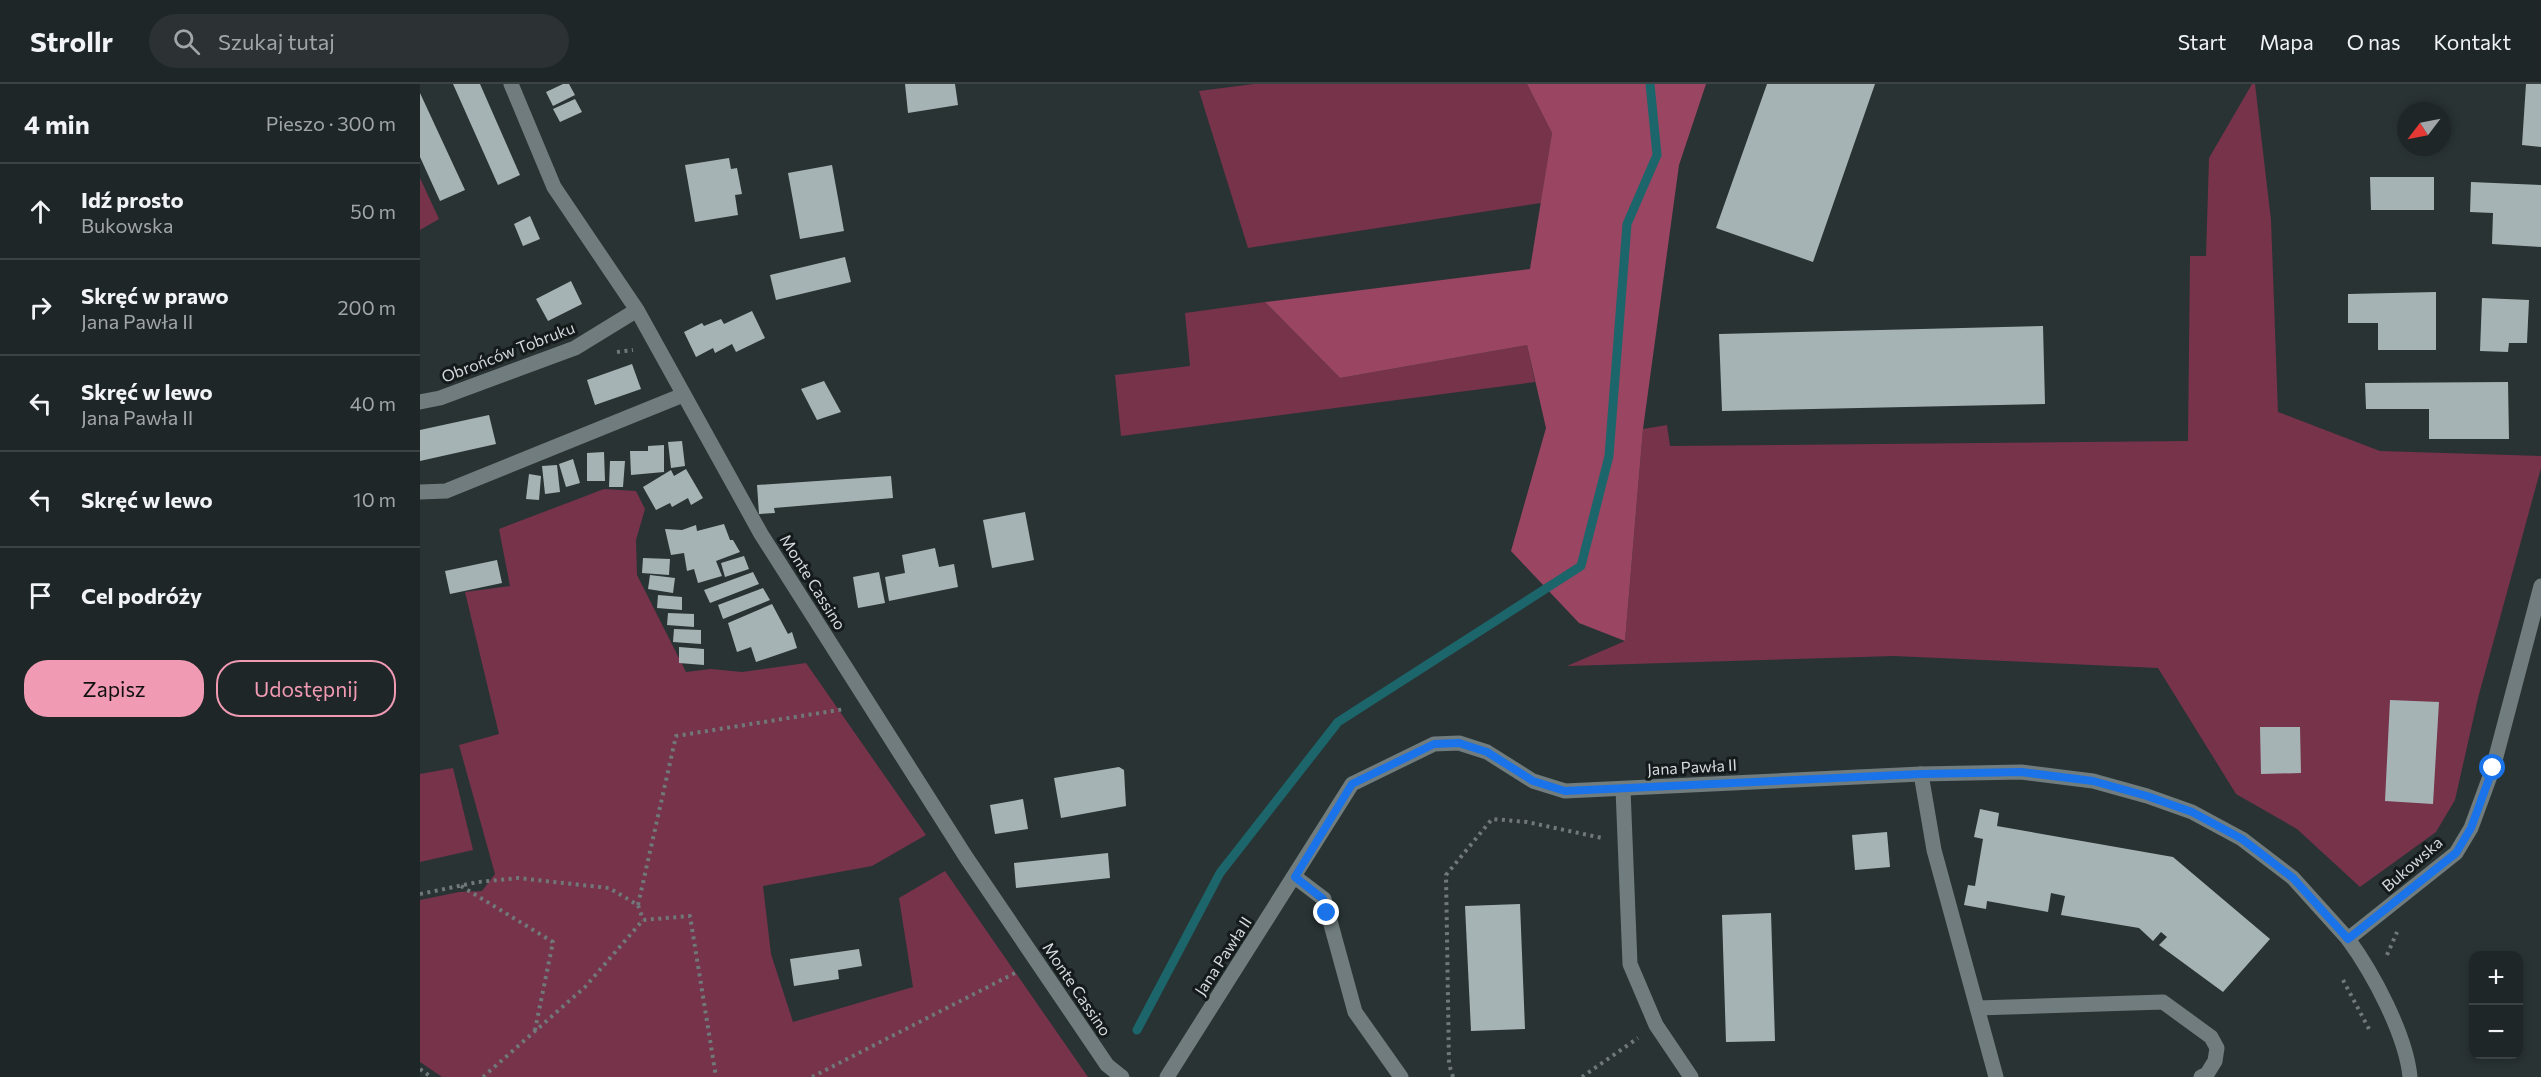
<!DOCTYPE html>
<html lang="pl">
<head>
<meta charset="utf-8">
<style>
  body { margin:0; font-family:Commissioner,sans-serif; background:#2c3233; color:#f1f3f6 }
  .controls { position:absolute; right:18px; bottom:18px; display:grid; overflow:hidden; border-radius:12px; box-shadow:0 3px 9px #0003 }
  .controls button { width:54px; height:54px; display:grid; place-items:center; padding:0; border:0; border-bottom:2px solid #3c4344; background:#1f2627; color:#f1f3f6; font:30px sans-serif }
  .compass { position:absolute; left:1977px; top:18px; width:54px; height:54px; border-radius:50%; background:#1f2627; box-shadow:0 3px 9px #0003; rotate:238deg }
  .stop { position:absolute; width:18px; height:18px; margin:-14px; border:4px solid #1a73e8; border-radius:50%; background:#fff }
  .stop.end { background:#1a73e8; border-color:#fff; box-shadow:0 2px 6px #0008 }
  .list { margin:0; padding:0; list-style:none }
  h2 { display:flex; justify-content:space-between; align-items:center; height:78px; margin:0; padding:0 24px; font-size:26px }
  h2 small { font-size:20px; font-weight:400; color:#a1a5a7 }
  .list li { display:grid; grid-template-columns:39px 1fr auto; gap:18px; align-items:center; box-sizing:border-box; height:96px; padding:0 24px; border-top:2px solid #3c4344 }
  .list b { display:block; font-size:22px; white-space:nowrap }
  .list p { margin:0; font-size:20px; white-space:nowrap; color:#a1a5a7 }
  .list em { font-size:20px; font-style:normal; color:#a1a5a7 }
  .actions { display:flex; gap:12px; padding:18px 24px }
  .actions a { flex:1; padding:14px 0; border:2px solid #f19ab3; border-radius:24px; text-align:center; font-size:21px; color:#f19ab3 }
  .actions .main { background:#f19ab3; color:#111 }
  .icon { flex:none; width:33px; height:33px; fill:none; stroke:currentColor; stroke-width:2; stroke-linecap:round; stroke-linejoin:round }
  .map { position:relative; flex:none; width:2121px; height:993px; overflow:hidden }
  header { display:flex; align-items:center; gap:36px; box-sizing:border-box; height:84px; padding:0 30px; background:#1f2627; border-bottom:2px solid #3c4344 }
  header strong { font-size:28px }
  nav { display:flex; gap:33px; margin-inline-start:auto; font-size:21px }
  .search { width:420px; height:54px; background:#2c3233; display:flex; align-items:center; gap:15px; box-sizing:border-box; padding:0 21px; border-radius:33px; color:#a1a5a7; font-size:22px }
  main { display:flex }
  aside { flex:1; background:#1f2627 }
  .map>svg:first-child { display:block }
  .green { fill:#76334a }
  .forest { fill:#9a4662 }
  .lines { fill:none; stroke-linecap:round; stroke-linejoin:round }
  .stream { stroke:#1c656a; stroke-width:9 }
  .building { fill:#a6b3b4 }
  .path { stroke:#707879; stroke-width:4; stroke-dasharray:3 4.5; stroke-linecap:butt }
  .lane { stroke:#707c7d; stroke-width:15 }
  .street { stroke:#707c7d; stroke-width:15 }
  .secondary { stroke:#707c7d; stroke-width:15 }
  .route { stroke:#1a73e8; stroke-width:8 }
  .labels { text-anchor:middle; stroke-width:6; stroke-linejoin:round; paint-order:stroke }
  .street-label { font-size:16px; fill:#d5dbdc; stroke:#151a1a }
</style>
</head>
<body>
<header>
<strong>Strollr</strong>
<div class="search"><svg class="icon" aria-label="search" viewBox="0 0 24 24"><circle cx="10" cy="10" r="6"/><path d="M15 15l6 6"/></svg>Szukaj tutaj</div>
<nav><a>Start</a><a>Mapa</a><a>O nas</a><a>Kontakt</a></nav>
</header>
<main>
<aside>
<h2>4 min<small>Pieszo · 300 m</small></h2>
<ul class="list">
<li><svg class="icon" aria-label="ahead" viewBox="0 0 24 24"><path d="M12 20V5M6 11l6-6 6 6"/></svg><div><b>Idź prosto</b><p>Bukowska</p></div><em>50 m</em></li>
<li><svg class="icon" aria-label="right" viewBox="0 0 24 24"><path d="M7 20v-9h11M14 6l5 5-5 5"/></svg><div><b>Skręć w prawo</b><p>Jana Pawła II</p></div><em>200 m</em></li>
<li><svg class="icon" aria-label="left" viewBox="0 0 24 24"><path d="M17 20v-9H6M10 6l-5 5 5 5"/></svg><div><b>Skręć w lewo</b><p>Jana Pawła II</p></div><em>40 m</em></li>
<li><svg class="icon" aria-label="left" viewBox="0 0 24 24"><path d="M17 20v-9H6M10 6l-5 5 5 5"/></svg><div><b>Skręć w lewo</b></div><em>10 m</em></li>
<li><svg class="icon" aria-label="arrive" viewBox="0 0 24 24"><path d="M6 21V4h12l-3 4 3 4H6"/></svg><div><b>Cel podróży</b></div></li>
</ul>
<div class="actions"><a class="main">Zapisz</a><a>Udostępnij</a></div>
</aside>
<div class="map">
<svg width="2121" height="993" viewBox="0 0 2121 993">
  <rect width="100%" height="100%" fill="#293334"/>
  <path class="green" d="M834 0H1107L1132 49 1121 119 828 164 779 7Z
    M1832 0H1835L1851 136 1858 328 1960 367 2121 372V384L2058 614 2035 716 2016 748 1940 803 1877 745 1816 710 1738 584 1474 572 1147 582 1205 557 1223 345 1247 341 1250 362 1768 357 1770 172H1786L1789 74Z
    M0 94 19 135 0 146Z
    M845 218 920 294 1107 261 1115 298 701 352 695 291 770 282 765 229Z
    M184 405 216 407 225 425 216 456 217 491 266 588 291 585 322 588 386 579 506 751 452 782 343 802 351 870 373 938 493 903 479 814 525 787 668 993H22L0 978V816L39 808 62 807 75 790 39 661 79 650 45 508 90 502 79 445Z
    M33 684 53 766 0 778V690Z"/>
  <path class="forest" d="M1107 0H1286L1259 81 1223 345 1205 557 1159 539 1091 467 1126 344 1107 261 920 294 845 218 1110 185 1132 49Z"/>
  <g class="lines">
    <path class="stream" d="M717 946 800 789 918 638 1161 482 1189 372 1207 140 1237 71 1230 0"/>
  </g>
  <path class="building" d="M33 0H60L100 91 78 101Z
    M143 0H149L155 11 133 22 126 8Z
    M485 0H535L538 21 488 29Z
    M1347 0H1455L1393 178 1296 144Z
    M2106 0H2121V63L2102 61Z
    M0 9 45 106 20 117 0 73Z
    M155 15 162 28 140 38 133 25Z
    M309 74 311 85 317 84 322 110 315 111 318 131 275 138 265 81Z
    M412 81 424 147 380 155 368 89Z
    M1950 93H2014V126H1951Z
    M2051 98 2121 101V163L2072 160 2073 129 2050 128Z
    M110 132 120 155 103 162 94 140Z
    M425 173 431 198 356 216 350 191Z
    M151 197 162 220 128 237 116 215Z
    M2016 208V266H1958V239H1928V210Z
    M2062 214 2109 216 2107 259H2089L2088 268 2060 267Z
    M332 227 345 254 316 268 312 260 295 269 293 264 276 273 264 248 282 239 284 242 301 235 304 240Z
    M1623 242 1625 320 1302 327 1299 250Z
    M212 280 221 305 175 321 167 296Z
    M404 297 421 328 397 336 381 305Z
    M2088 298 2089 355H2009V325H1946L1945 299Z
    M69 331 76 360 0 377V346Z
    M262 357 265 382 251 384 248 358Z
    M244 361V388L211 391 210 367H228V362Z
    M184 368 185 397H167V369Z
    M153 375 160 399 146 403 139 380Z
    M190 377H205L203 403H189Z
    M137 381 140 408 125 410 122 382Z
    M266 385 283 414 271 421 268 414 252 423 250 419 236 426 223 403 251 386 254 392Z
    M109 390 121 392 119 416 106 415Z
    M471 392 473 414 354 424 355 429 339 430 337 401Z
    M605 428 614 476 572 484 563 436Z
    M304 440 310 456H313L320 468 296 477 302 492 278 499 274 485 267 487 264 469 251 471 245 445 262 446 276 441 277 447Z
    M515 464 519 483 534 480 538 503 469 517 465 493 485 489 482 471Z
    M324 472 329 485 305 493 301 479Z
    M223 474 250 475 249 491 222 489Z
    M77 476 82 499 30 510 25 487Z
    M333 488 339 500 290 519 284 506Z
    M459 488 465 519 438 524 433 493Z
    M230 491 255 494 253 509 228 505Z
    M343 504 350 516 303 535 298 521Z
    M238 511 262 513V526L237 524Z
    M352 520 368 550 372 548 377 564 336 578 331 563 317 568 308 539Z
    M248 529 274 530V543L247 541Z
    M254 545 281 546V560L253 558Z
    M259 563 284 565V581L259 579Z
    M1970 616 2019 618 2013 720 1965 717Z
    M1840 643H1880L1881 689 1841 690Z
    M699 683 704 686 706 722 641 734 634 694Z
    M603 715 608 745 575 750 570 721Z
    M1560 725 1579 729 1577 742 1753 773 1850 855 1803 908 1739 861 1747 853 1741 848 1733 857 1719 844 1641 831 1645 812 1631 809 1628 828 1567 817 1566 825 1544 821 1548 801 1555 802 1563 755 1554 753Z
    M1467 748 1470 783 1435 786 1432 751Z
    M688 769 690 794 596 804 594 779Z
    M1100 820 1105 945 1051 947 1045 822Z
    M1351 829 1355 957 1306 958 1302 831Z
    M439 865 442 882 418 886 419 895 374 902 370 875Z"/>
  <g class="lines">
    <path class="path" d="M197 268 213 266
      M41 802 133 858 115 946
      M0 810 58 798 98 794 189 804 218 821 223 836
      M218 821 256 652 425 625
      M1967 871 1977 848
      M1923 896 1949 945
      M0 985 11 993
      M63 993 165 903 223 836 270 832 296 993
      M392 993 597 888
      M1033 993 1029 980 1026 791 1072 735 1107 738 1182 754
      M1162 993 1218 954"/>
    <path class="lane" d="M0 408 26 407 263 311
      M1501 690 1514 766 1576 993
      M1203 705 1210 880 1236 941 1271 993
      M1557 924 1743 918 1791 953 1797 964 1795 977 1787 990 1781 993"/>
    <path class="street" d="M91 0 134 103 217 226 341 450 546 773 687 981 702 993
      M0 318 20 314 155 264 217 226
      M875 793 904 815 935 928 981 993
      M747 993 932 700 1014 660 1039 659 1067 668 1113 697 1145 707 1501 690 1601 688 1673 697 1727 712 1772 728 1822 755 1873 794 1928 855"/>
    <path class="secondary" d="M1990 993C1986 951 1953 889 1928 855L2036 769 2051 744 2073 684 2121 502"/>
  </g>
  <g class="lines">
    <path class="route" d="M907 829 903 815 875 793 932 700 1014 660 1039 659 1067 668 1113 697 1145 707 1501 690 1601 688 1673 697 1727 712 1772 728 1822 755 1873 794 1928 855 2036 769 2051 744 2073 684"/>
  </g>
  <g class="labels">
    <g class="street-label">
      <text transform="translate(88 268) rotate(-21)" y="6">Obrońców Tobruku</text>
      <text transform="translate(393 498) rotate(58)" y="6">Monte Cassino</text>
      <text transform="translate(1272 683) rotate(-3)" y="6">Jana Pawła II</text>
      <text transform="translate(1992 780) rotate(-41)" y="6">Bukowska</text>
      <text transform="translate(803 872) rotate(-57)" y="6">Jana Pawła II</text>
      <text transform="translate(657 905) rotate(56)" y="6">Monte Cassino</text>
    </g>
  </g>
</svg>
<div class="controls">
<button>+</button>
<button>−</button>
</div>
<svg class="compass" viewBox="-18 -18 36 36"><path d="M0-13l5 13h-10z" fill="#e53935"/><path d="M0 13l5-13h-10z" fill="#a1a5a7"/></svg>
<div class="stop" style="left:2073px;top:684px"></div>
<div class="stop end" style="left:907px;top:829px"></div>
</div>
</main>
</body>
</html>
